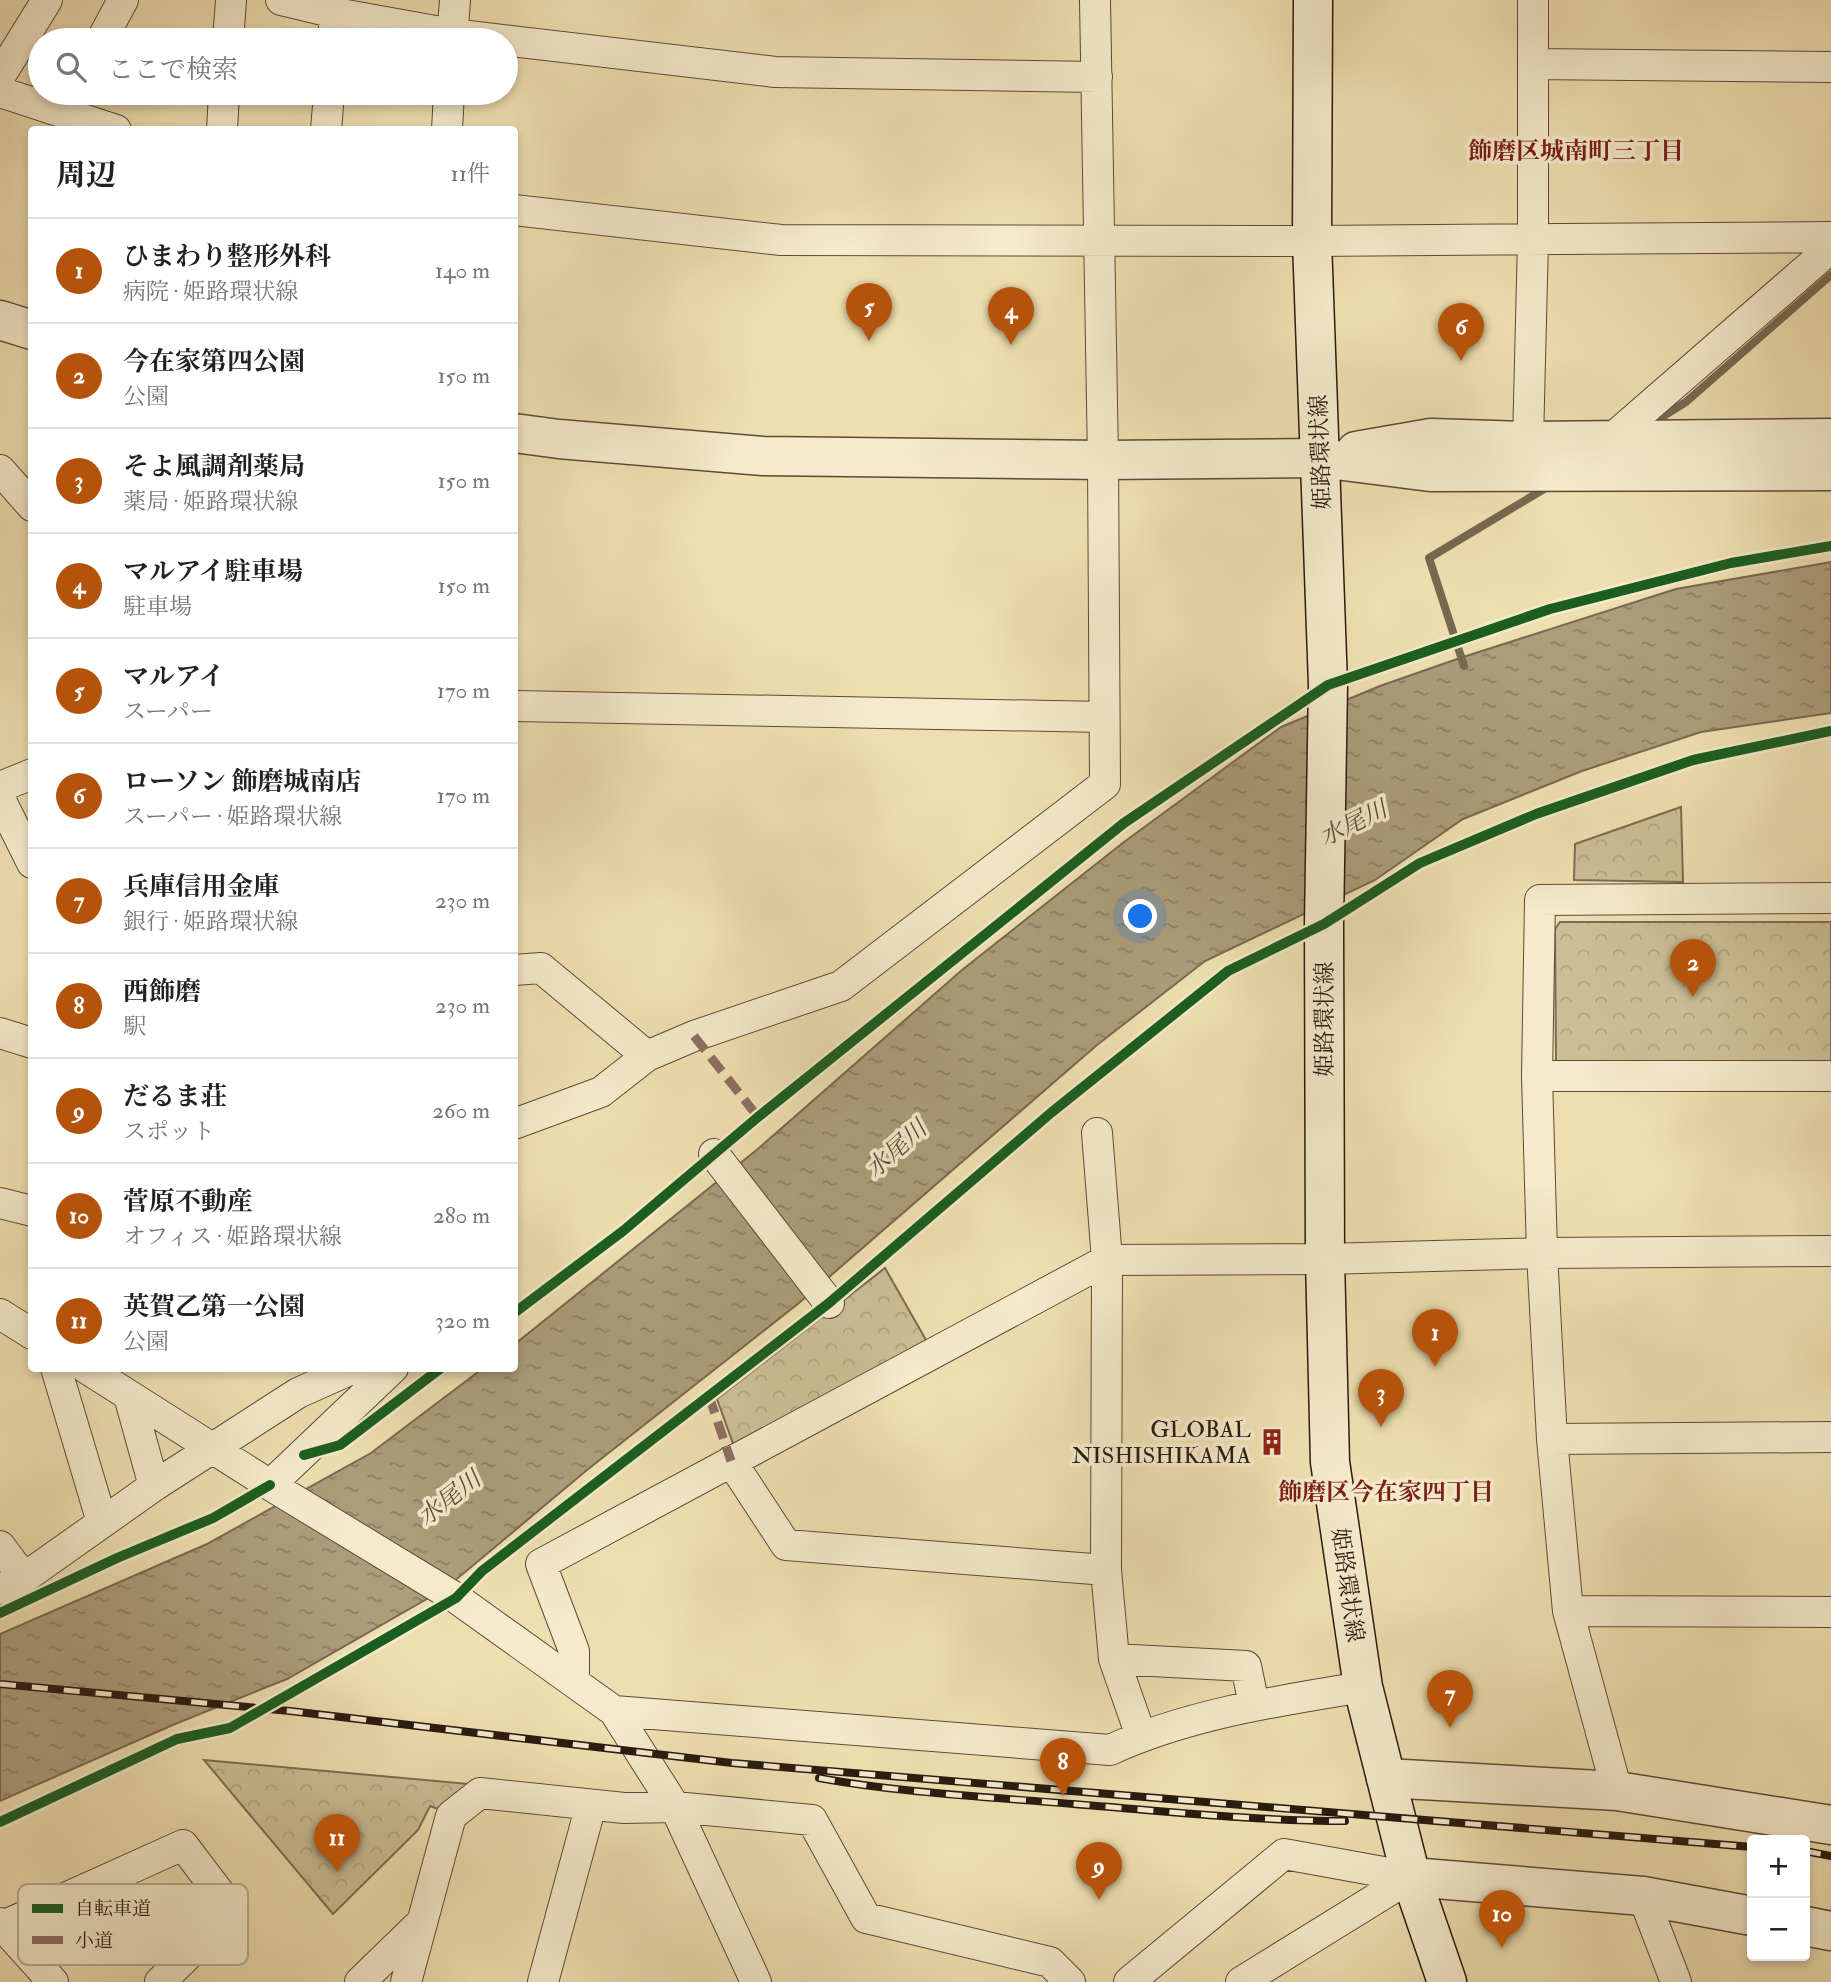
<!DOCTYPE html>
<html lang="ja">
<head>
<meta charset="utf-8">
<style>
  body { margin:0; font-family:"IM FELL Double Pica","Noto Serif JP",serif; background:#f2f2f2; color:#222 }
  .controls { position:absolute; right:21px; bottom:21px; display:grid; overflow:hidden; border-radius:7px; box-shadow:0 4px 10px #0003 }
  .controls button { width:63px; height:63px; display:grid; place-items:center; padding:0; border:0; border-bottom:2px solid #e0e0e0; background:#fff; color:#222; font:35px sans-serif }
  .you { position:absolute; left:1141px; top:917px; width:24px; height:24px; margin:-18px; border:5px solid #fff; border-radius:50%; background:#1a73e8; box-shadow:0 0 0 10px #1a73e833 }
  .badge { display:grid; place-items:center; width:46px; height:46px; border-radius:50%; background:#b45309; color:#fff; font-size:23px; font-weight:700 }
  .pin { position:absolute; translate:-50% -58px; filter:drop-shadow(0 2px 4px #0008) }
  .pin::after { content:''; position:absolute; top:37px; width:24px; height:21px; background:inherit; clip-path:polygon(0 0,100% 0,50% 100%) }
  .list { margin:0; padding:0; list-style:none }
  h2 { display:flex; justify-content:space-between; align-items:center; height:91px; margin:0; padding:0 28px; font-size:30px }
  h2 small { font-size:23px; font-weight:400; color:#767676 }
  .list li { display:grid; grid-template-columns:46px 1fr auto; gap:21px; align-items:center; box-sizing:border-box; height:105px; padding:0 28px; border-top:2px solid #e0e0e0 }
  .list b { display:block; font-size:26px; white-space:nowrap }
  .list p { margin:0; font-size:23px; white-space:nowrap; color:#767676 }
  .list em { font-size:23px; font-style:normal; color:#767676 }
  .icon { flex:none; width:38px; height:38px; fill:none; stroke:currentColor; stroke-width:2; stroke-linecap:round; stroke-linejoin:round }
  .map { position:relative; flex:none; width:1831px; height:1982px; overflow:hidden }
  .search { position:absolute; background:#fff; box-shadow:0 4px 10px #0003; left:28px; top:28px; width:490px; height:77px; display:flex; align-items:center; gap:18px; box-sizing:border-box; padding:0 24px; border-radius:38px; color:#767676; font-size:26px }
  .panel { position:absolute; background:#fff; box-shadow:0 4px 10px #0003; left:28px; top:126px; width:490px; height:1246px; border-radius:7px }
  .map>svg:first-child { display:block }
  .park { fill:url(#park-crowns); stroke:#7b6c53; stroke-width:2 }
  .water { fill:url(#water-ripples); stroke:#786850; stroke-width:2 }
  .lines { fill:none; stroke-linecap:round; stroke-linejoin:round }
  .stream { stroke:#786850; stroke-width:8 }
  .minor-casing { stroke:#5a4b39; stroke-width:32 }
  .tertiary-casing { stroke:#5a4b39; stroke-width:41 }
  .secondary-casing { stroke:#291a11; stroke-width:41 }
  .minor { stroke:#f5eacc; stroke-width:30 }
  .tertiary { stroke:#f5eacc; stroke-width:38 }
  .secondary { stroke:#f5eacc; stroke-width:38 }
  .rail-casing { stroke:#291a11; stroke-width:8 }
  .rail { stroke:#f5eacc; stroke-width:5; stroke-dasharray:16; stroke-linecap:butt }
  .quiet { stroke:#8d6e63; stroke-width:9; stroke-dasharray:18 9; stroke-linecap:butt }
  .cycleway-casing { stroke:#f5eacc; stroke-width:15 }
  .cycleway { stroke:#1b5e20; stroke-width:10 }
  .labels { text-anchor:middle; stroke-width:7; stroke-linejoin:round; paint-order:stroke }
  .street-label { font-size:23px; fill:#291a11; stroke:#f5eacc }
  .poi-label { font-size:23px; fill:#291a11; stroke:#f5eacc; text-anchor:end }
  .neighbourhood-label { font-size:24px; font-weight:bold; fill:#7a1f14; stroke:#f5eacc }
  .water-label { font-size:24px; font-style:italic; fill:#5d4e3b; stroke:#f5eacc }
  .key { fill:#f5eacc; stroke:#b8ac94; stroke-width:2 }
  .key-label { font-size:19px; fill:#291a11 }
</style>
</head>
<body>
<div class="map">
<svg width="1831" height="1982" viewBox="0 0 1831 1982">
  <defs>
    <pattern id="park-crowns" width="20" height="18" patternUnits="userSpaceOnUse" patternTransform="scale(1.75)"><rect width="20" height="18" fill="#cdbe95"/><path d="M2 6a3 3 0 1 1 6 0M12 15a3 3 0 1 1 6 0" fill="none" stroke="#b0a37f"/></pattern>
    <pattern id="water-ripples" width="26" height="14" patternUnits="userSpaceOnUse" patternTransform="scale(1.75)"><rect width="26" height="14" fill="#ac9c7a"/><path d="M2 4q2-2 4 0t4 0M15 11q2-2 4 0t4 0" fill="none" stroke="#8c7e63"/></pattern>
  </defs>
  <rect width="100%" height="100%" fill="#efdfb0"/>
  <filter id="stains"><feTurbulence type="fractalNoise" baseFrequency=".00286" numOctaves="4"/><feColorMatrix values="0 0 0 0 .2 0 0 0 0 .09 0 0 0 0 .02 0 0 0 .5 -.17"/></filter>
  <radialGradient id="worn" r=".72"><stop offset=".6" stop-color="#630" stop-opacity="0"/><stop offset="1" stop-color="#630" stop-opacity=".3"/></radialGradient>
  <path class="park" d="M1681 807 1683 882 1574 880 1575 844Z
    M1560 922H1831V1071L1556 1064 1555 929Z
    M885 1268 926 1340 735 1449 717 1399Z
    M204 1760 469 1784 444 1811 430 1806 418 1830 333 1914Z"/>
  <path class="water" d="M1831 562V713L1701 732 1582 771 1463 819 1375 880 1205 961 1097 1045 799 1303 587 1470 446 1588 287 1679 175 1724 0 1801V1634L207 1544 371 1453 482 1369 514 1368 515 1344 759 1148 962 970 1124 842 1281 727 1380 686 1460 658 1676 589Z"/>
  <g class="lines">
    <path class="stream" d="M1649 425 1686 402 1831 275
      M1464 666 1429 558 1549 486"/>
    <defs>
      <path id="minor" d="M281 0 335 13 452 34 775 72 1097 77
        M102 39 123 0
        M228 40 231 0
        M333 40 335 13
        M452 40 455 0
        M1533 64 1831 67
        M0 76 47 0
        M0 92 116 130
        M222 130 224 93
        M326 130 329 93
        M447 130 449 93
        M514 210 781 240 1312 241 1831 237
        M1610 440 1831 248
        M1528 441 1533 240V0
        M0 470 32 506
        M514 706 1104 717
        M0 787 32 774
        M0 799 32 863
        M514 970 541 968 647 1056
        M0 1033 32 1043
        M1537 1076H1831
        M514 1124 601 1092 647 1056 694 1036 841 986 1105 784 1103 460 1095 0
        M1097 1133 1107 1260 1106 1570 1114 1659 1141 1736
        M714 1154 829 1303
        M0 1203 32 1211
        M0 1314 32 1334
        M56 1368 102 1522
        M86 1368 270 1485 456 1598 614 1711 1110 1750C1189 1714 1277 1701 1363 1687
        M129 1396 154 1486
        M1552 1439 1831 1437
        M731 1461 786 1545 1106 1570
        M270 1485 393 1368
        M0 1546 24 1578
        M0 1589 24 1578 154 1486 298 1393 354 1368
        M1568 1611 1831 1612
        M1114 1659 1246 1666 1254 1705
        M574 1681V1651L541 1564 1107 1260 1325 1259 1542 1253 1831 1251
        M614 1711 675 1807 756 1982
        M1617 1791 1568 1611 1552 1439 1542 1253 1537 1076 1540 900 1831 898
        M1643 1896 1676 1982
        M0 1923 53 1982
        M3 1926 183 1845 233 1911 160 1982
        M360 1982 422 1922
        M406 1982 451 1816 480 1793 624 1808 675 1807 812 1820 866 1918 1050 1962 1070 1982
        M543 1982 591 1805
        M1129 1982 1284 1854 1411 1877
        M1241 1982 1411 1877"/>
      <path id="tertiary" d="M0 320 32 330
        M514 433 559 439 763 456 1103 460 1320 458 1430 472 1831 471
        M1356 451 1431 438 1528 441 1831 438
        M1386 1778 1617 1791 1831 1825
        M1411 1877 1643 1896 1752 1916
        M1805 1926 1831 1931"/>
      <path id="secondary" d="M1313 0 1312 241 1328 685 1324 924 1325 1259 1330 1462 1363 1687 1411 1877 1447 1982"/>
    </defs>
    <use href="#minor" class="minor-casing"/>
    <use href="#tertiary" class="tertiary-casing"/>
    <use href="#secondary" class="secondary-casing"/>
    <use href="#minor" class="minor"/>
    <use href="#tertiary" class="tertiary"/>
    <use href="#secondary" class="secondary"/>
    <defs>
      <path id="rail" d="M0 1684 290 1711 732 1763 1752 1847
        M819 1778C902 1793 989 1797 1073 1804 1164 1811 1254 1821 1345 1821
        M1805 1851 1831 1856"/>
    </defs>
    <use href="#rail" class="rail-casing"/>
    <use href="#rail" class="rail"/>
    <path class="quiet" d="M694 1036 758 1117
      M709 1396 731 1461"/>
    <defs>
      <path id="cycleway" d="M514 1313 623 1231 758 1117 1124 823 1328 685 1550 609 1731 563 1831 546
        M304 1455 340 1445 441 1368
        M0 1613 117 1558 213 1518 270 1485
        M0 1822 177 1739 230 1728 456 1598 482 1571 829 1303 1052 1112 1228 971 1324 924 1420 863 1536 814 1693 760 1831 731"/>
    </defs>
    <use href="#cycleway" class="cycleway-casing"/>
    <use href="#cycleway" class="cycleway"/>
  </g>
  <defs>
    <symbol id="building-bare" viewBox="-9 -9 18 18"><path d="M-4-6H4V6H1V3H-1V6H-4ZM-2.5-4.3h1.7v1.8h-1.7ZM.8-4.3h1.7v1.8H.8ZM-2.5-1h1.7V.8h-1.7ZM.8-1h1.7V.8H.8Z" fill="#8f2418" stroke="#f5eacc" stroke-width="2.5" paint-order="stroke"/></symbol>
  </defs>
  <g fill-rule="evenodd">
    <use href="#building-bare" x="1253" y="1423" width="38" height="38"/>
  </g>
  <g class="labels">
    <g class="street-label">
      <text transform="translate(1320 452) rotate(-92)" y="8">姫路環状線</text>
      <text transform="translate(1324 1019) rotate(-90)" y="8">姫路環状線</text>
      <text transform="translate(1348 1585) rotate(82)" y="8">姫路環状線</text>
    </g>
    <g class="poi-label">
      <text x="1251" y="1437">GLOBAL<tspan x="1251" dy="26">NISHISHIKAMA</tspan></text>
    </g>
    <g class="neighbourhood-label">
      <text x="1576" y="159">飾磨区城南町三丁目</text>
      <text x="1386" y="1500">飾磨区今在家四丁目</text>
    </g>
    <g class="water-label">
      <text transform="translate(1353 823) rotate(-26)" y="8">水尾川</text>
      <text transform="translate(896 1149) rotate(-42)" y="8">水尾川</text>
      <text transform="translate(449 1498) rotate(-38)" y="8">水尾川</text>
    </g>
  </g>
  <rect x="18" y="1884" width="230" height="81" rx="10" class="key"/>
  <rect x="32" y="1904" width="31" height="9" fill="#1b5e20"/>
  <rect x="32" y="1936" width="31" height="8" fill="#8d6e63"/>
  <g class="key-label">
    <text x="75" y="1915">自転車道</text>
    <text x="75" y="1947">小道</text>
  </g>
  <rect width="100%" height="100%" filter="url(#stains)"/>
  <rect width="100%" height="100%" fill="url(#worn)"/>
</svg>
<div class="controls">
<button>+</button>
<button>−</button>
</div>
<div class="you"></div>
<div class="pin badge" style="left:1435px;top:1367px">1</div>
<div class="pin badge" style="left:1693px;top:997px">2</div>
<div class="pin badge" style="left:1381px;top:1427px">3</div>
<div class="pin badge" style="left:1011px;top:345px">4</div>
<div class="pin badge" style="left:869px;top:341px">5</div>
<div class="pin badge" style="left:1461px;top:361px">6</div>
<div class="pin badge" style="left:1450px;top:1728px">7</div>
<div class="pin badge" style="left:1063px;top:1796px">8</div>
<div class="pin badge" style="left:1099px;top:1900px">9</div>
<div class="pin badge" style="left:1502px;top:1948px">10</div>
<div class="pin badge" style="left:337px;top:1872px">11</div>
<div class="search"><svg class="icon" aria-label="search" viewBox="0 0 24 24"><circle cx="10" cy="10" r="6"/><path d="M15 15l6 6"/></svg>ここで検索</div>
<section class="panel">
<h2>周辺<small>11件</small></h2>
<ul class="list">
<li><span class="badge">1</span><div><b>ひまわり整形外科</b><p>病院 · 姫路環状線</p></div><em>140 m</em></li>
<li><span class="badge">2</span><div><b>今在家第四公園</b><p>公園</p></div><em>150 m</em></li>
<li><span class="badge">3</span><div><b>そよ風調剤薬局</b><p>薬局 · 姫路環状線</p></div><em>150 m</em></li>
<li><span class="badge">4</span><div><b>マルアイ駐車場</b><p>駐車場</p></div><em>150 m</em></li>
<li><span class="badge">5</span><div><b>マルアイ</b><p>スーパー</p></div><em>170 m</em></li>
<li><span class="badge">6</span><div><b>ローソン 飾磨城南店</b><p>スーパー · 姫路環状線</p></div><em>170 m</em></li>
<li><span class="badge">7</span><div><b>兵庫信用金庫</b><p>銀行 · 姫路環状線</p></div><em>230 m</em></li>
<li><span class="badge">8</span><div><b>西飾磨</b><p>駅</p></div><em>230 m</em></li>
<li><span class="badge">9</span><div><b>だるま荘</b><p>スポット</p></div><em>260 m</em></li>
<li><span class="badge">10</span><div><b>菅原不動産</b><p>オフィス · 姫路環状線</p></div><em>280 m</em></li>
<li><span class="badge">11</span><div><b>英賀乙第一公園</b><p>公園</p></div><em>320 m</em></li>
</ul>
</section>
</div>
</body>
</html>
